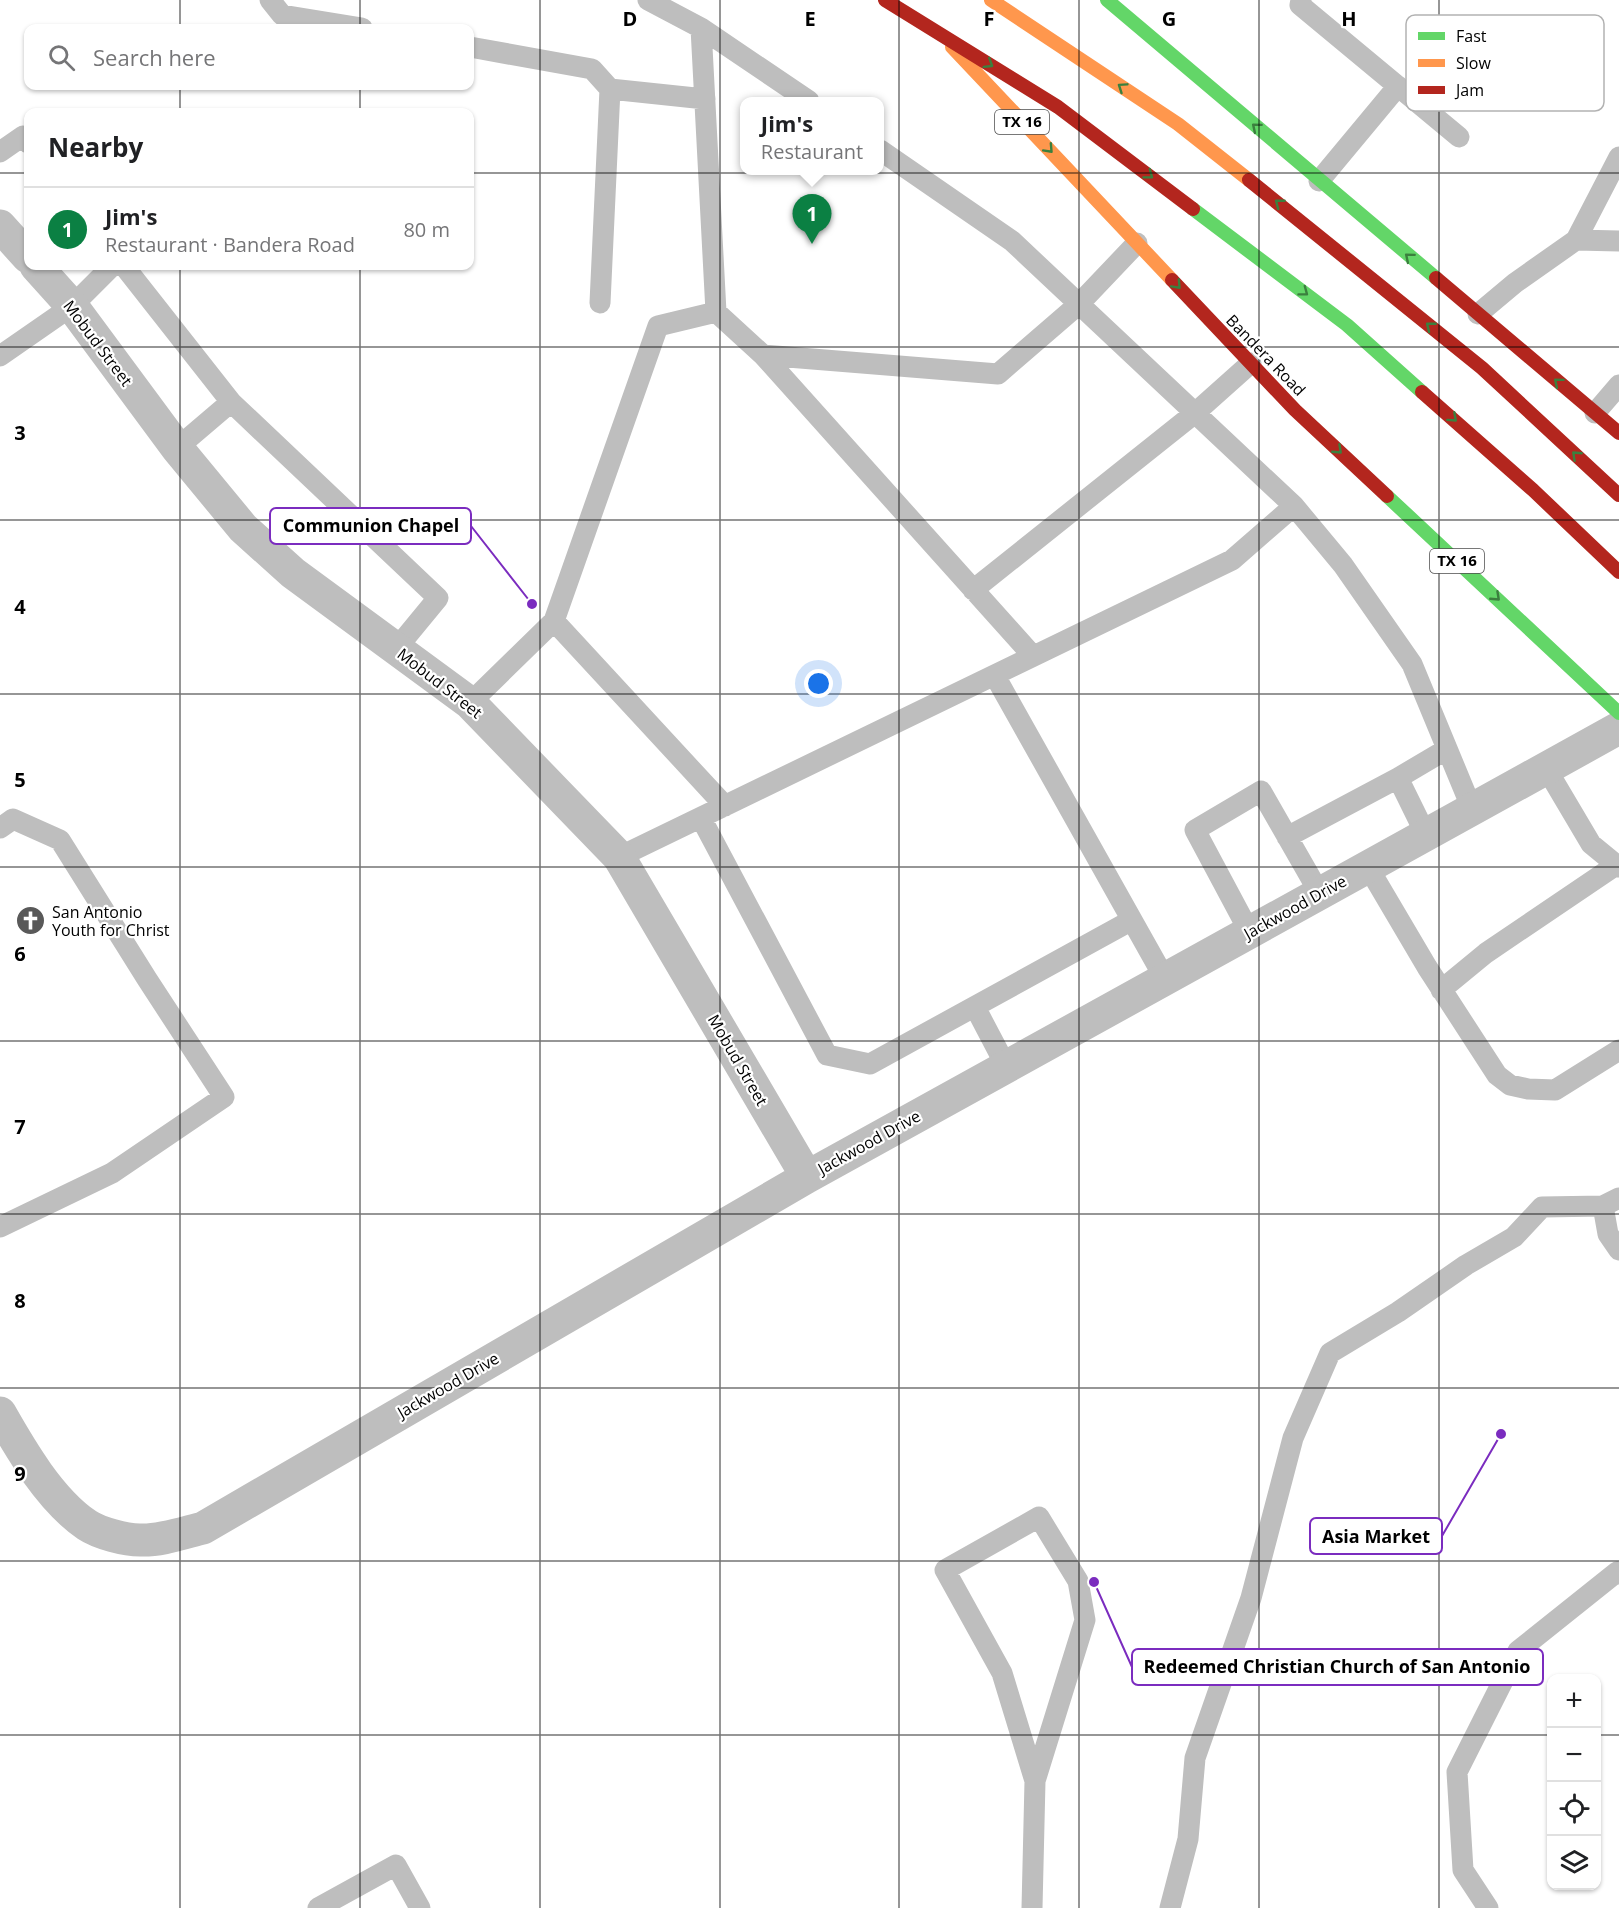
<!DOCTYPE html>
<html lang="en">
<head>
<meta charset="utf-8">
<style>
  body { margin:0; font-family:"Open Sans",sans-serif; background:#f2f2f2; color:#202124 }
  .controls { position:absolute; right:18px; bottom:18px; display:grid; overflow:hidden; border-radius:12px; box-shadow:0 2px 4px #0004 }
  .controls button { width:54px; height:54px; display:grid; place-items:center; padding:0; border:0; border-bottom:2px solid #e0e0e0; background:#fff; color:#202124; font:30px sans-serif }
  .you { position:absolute; left:819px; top:684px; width:21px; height:21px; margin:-15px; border:4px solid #fff; border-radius:50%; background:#1a73e8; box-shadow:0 0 0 9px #1a73e833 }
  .badge { display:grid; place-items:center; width:39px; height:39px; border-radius:50%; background:#0b8043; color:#fff; font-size:20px; font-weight:700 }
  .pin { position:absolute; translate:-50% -50px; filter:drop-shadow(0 2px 3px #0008) }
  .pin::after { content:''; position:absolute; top:32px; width:21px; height:18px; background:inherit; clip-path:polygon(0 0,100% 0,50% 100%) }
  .popup { position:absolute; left:740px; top:97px; width:144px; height:78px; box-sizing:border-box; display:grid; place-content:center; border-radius:12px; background:#fff; filter:drop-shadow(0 2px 4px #0005); font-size:20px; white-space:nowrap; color:#757577 }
  .popup b { font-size:22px; color:#202124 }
  .popup::after { content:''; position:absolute; left:50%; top:100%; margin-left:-12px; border:12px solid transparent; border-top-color:#fff }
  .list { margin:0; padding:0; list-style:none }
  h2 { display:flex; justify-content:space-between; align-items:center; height:78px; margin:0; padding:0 24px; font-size:26px }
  h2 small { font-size:20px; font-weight:400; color:#757577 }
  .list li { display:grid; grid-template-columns:39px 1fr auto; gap:18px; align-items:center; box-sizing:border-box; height:84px; padding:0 24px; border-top:2px solid #e0e0e0 }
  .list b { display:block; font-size:22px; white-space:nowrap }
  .list p { margin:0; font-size:20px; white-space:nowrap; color:#757577 }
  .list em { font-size:20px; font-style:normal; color:#757577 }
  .icon { flex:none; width:33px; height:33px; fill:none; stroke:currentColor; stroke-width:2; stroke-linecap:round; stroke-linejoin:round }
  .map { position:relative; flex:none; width:1619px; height:1908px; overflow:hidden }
  .search { position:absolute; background:#fff; box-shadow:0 2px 4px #0004; left:24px; top:24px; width:450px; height:66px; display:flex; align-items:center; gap:15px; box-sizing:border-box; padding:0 21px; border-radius:12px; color:#757577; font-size:22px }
  .panel { position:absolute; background:#fff; box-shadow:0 2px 4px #0004; left:24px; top:108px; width:450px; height:162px; border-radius:12px }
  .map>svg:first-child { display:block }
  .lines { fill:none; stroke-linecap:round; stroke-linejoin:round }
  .lane { stroke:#bebebe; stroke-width:21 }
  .street { stroke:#bebebe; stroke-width:33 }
  .fast { stroke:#63d668; stroke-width:14 }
  .slow { stroke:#ff974d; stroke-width:14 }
  .jam { stroke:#b3261e; stroke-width:14 }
  .oneway { stroke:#3b803e }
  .grid { fill:none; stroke:#000; stroke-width:1.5; stroke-opacity:0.55 }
  .labels { text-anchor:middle; stroke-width:4.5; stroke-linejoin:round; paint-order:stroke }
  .shield { fill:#fff; stroke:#4c4c4c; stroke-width:1.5 }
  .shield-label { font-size:15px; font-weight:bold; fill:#000 }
  .street-label { font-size:16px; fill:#000; stroke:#fff }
  .poi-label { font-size:16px; fill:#000; stroke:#fff; text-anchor:start }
  .key { fill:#fff; stroke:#b2b2b2; stroke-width:1.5 }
  .key-label { font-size:16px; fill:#000 }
  .grid-label { font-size:20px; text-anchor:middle; font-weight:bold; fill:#000; stroke:#fff; stroke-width:4.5; stroke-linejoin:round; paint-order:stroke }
  .leader { fill:none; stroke:#7b2cbf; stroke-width:2 }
  .callout-dot { fill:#7b2cbf; stroke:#fff; stroke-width:2 }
  .callout { fill:#fff; stroke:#7b2cbf; stroke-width:2 }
  .callout-label { font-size:18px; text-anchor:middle; font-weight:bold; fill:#000 }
</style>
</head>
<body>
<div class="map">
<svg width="1619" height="1908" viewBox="0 0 1619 1908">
  <rect width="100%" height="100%" fill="#fff"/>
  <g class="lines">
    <path class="lane" d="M270 0 282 15 362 28
      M648 0 701 28 809 101
      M1301 0 1300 5 1459 137
      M701 28 716 312 763 355 998 374 1079 304 1137 243
      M470 47 592 69 610 89 705 99
      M880 150 1012 241 1294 506 1343 565 1412 664 1472 809
      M0 152 23 136 28 143
      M1319 181 1398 86
      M1576 240 1619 157
      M124 266 231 402 438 598 396 649
      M600 303 610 89
      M716 312 658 326 554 621 725 806
      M1478 314 1515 283 1576 240 1619 241
      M763 355 1033 656
      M0 356 72 306 112 266
      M1595 413 1619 385
      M177 448 231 402
      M973 590 1195 413 1251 363
      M995 676 1165 979
      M470 703 554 621
      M1546 768 1591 844 1619 867
      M1398 778 1447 749
      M701 818 827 1055 870 1064 1132 920
      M0 828 13 819 60 840 147 979 224 1097 112 1173 0 1227
      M1287 837 1398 778 1426 835
      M619 857 1232 560 1294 506
      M1368 867 1427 967 1497 1075 1510 1085 1528 1089 1555 1090 1619 1050
      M1250 933 1195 830 1261 791 1320 894
      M1441 990 1486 953 1616 865
      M975 1007 1006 1066
      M1619 1198 1603 1206 1608 1234 1619 1250
      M318 1908 396 1865 420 1908
      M1032 1908 1035 1781 1085 1620 1078 1581 1039 1517 945 1570 1002 1673 1035 1781
      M1170 1908 1188 1839 1195 1758 1251 1598 1293 1438 1330 1353 1398 1312 1466 1265 1514 1237 1542 1207 1603 1206
      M1488 1908 1463 1870 1457 1772 1518 1651 1617 1572 1619 1574"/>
    <path class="street" d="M0 226 28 257
      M36 266 72 306 177 448 243 528 293 573 470 703 619 857 807 1177
      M0 1413C21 1450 50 1500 87 1525 99 1533 125 1540 140 1540 160 1541 183 1533 203 1528L807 1177 1619 728"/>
    <path class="fast" d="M1107 0 1436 278
      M1193 209 1347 325 1422 392
      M1387 496 1619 713"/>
    <path class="slow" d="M991 0 1178 124 1249 180
      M952 47 1172 280"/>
    <path class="jam" d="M885 0 1058 107 1193 209
      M1249 180 1482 368 1619 495
      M1436 278 1619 433
      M1172 280 1295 410 1387 496
      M1422 392 1533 490 1619 572"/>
  </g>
  <defs><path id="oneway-chevron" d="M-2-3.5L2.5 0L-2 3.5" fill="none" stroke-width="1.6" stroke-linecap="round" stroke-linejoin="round" transform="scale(1.5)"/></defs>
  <g class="oneway">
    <use href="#oneway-chevron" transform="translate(989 64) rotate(32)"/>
    <use href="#oneway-chevron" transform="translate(1122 87) rotate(-146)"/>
    <use href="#oneway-chevron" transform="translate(1256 127) rotate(-140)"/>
    <use href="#oneway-chevron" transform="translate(1049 149) rotate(47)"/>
    <use href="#oneway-chevron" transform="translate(1149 175) rotate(37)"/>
    <use href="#oneway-chevron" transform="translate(1279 203) rotate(-142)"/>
    <use href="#oneway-chevron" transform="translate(1409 257) rotate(-140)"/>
    <use href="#oneway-chevron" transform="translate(1177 285) rotate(47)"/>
    <use href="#oneway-chevron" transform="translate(1304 292) rotate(37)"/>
    <use href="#oneway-chevron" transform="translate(1430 326) rotate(-141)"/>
    <use href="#oneway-chevron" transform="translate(1558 382) rotate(-140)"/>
    <use href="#oneway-chevron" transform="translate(1453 418) rotate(42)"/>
    <use href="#oneway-chevron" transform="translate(1338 450) rotate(43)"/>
    <use href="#oneway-chevron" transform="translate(1576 455) rotate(-137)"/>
    <use href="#oneway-chevron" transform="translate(1496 597) rotate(43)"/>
  </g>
  <path class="grid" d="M180 0V28M360 0V28M540 0V1908M720 0V1908M899 0V1908M1079 0V1908M1259 0V1908M1439 0V1908M180 86V112M360 86V112M0 173H28M470 173H1619M180 266V1908M360 266V1908M0 347H1619M0 520H1619M0 694H1619M0 867H1619M0 1041H1619M0 1214H1619M0 1388H1619M0 1561H1619M0 1735H1552M1596 1735H1619"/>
  <defs>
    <symbol id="church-disc" viewBox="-11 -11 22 22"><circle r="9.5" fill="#595959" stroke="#fff"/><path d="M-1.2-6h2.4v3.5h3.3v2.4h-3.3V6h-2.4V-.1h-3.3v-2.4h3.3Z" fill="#fff"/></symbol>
  </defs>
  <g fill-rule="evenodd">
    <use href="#church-disc" x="14" y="904" width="33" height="33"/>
  </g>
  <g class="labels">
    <g class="shield">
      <rect x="995" y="110" width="54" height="24" rx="4.5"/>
      <rect x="1430" y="549" width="54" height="24" rx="4.5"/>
    </g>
    <g class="shield-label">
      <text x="1022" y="127">TX 16</text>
      <text x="1457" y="566">TX 16</text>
    </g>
    <g class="street-label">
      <text transform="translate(98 343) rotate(53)" y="6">Mobud Street</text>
      <text transform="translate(1266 355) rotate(46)" y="6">Bandera Road</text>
      <text transform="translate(440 683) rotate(38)" y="6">Mobud Street</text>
      <text transform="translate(1295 907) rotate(-29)" y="6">Jackwood Drive</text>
      <text transform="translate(738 1060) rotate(60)" y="6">Mobud Street</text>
      <text transform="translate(869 1142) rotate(-29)" y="6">Jackwood Drive</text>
      <text transform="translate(448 1385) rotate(-30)" y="6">Jackwood Drive</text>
    </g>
    <g class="poi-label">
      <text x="52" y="918">San Antonio<tspan x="52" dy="18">Youth for Christ</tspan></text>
    </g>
  </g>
  <rect x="1406" y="15" width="198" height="96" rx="9" class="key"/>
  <rect x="1418" y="32" width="27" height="8" fill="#63d668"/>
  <rect x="1418" y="59" width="27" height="8" fill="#ff974d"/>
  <rect x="1418" y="86" width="27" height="8" fill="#b3261e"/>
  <g class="key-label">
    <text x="1456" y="42">Fast</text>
    <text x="1456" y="69">Slow</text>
    <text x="1456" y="96">Jam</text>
  </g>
  <g class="grid-label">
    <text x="630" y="26">D</text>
    <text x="810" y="26">E</text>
    <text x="989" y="26">F</text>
    <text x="1169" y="26">G</text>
    <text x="1349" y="26">H</text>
    <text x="20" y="440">3</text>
    <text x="20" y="614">4</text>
    <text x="20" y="787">5</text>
    <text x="20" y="961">6</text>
    <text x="20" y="1134">7</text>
    <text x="20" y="1308">8</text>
    <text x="20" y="1481">9</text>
  </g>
  <path class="leader" d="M532 604L471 526M1501 1434L1442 1536M1094 1582L1132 1667"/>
  <g class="callout-dot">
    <circle cx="532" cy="604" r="6"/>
    <circle cx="1501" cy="1434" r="6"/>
    <circle cx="1094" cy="1582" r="6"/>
  </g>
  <g class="callout">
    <rect x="270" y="508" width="201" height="36" rx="6"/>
    <rect x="1310" y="1518" width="132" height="36" rx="6"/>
    <rect x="1132" y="1649" width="411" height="36" rx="6"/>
  </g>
  <g class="callout-label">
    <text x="371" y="532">Communion Chapel</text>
    <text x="1376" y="1543">Asia Market</text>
    <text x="1337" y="1673">Redeemed Christian Church of San Antonio</text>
  </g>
</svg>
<div class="controls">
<button>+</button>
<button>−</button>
<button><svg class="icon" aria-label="locate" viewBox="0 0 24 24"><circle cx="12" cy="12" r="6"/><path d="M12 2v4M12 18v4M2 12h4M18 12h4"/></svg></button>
<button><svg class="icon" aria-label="layers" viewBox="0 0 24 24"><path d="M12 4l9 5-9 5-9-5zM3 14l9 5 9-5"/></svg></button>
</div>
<div class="you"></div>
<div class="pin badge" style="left:812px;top:244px">1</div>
<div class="popup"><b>Jim's</b>Restaurant</div>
<div class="search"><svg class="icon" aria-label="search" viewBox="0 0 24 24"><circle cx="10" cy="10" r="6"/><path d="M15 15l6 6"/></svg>Search here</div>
<section class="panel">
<h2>Nearby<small></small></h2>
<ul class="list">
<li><span class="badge">1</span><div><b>Jim's</b><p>Restaurant · Bandera Road</p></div><em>80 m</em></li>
</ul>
</section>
</div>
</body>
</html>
